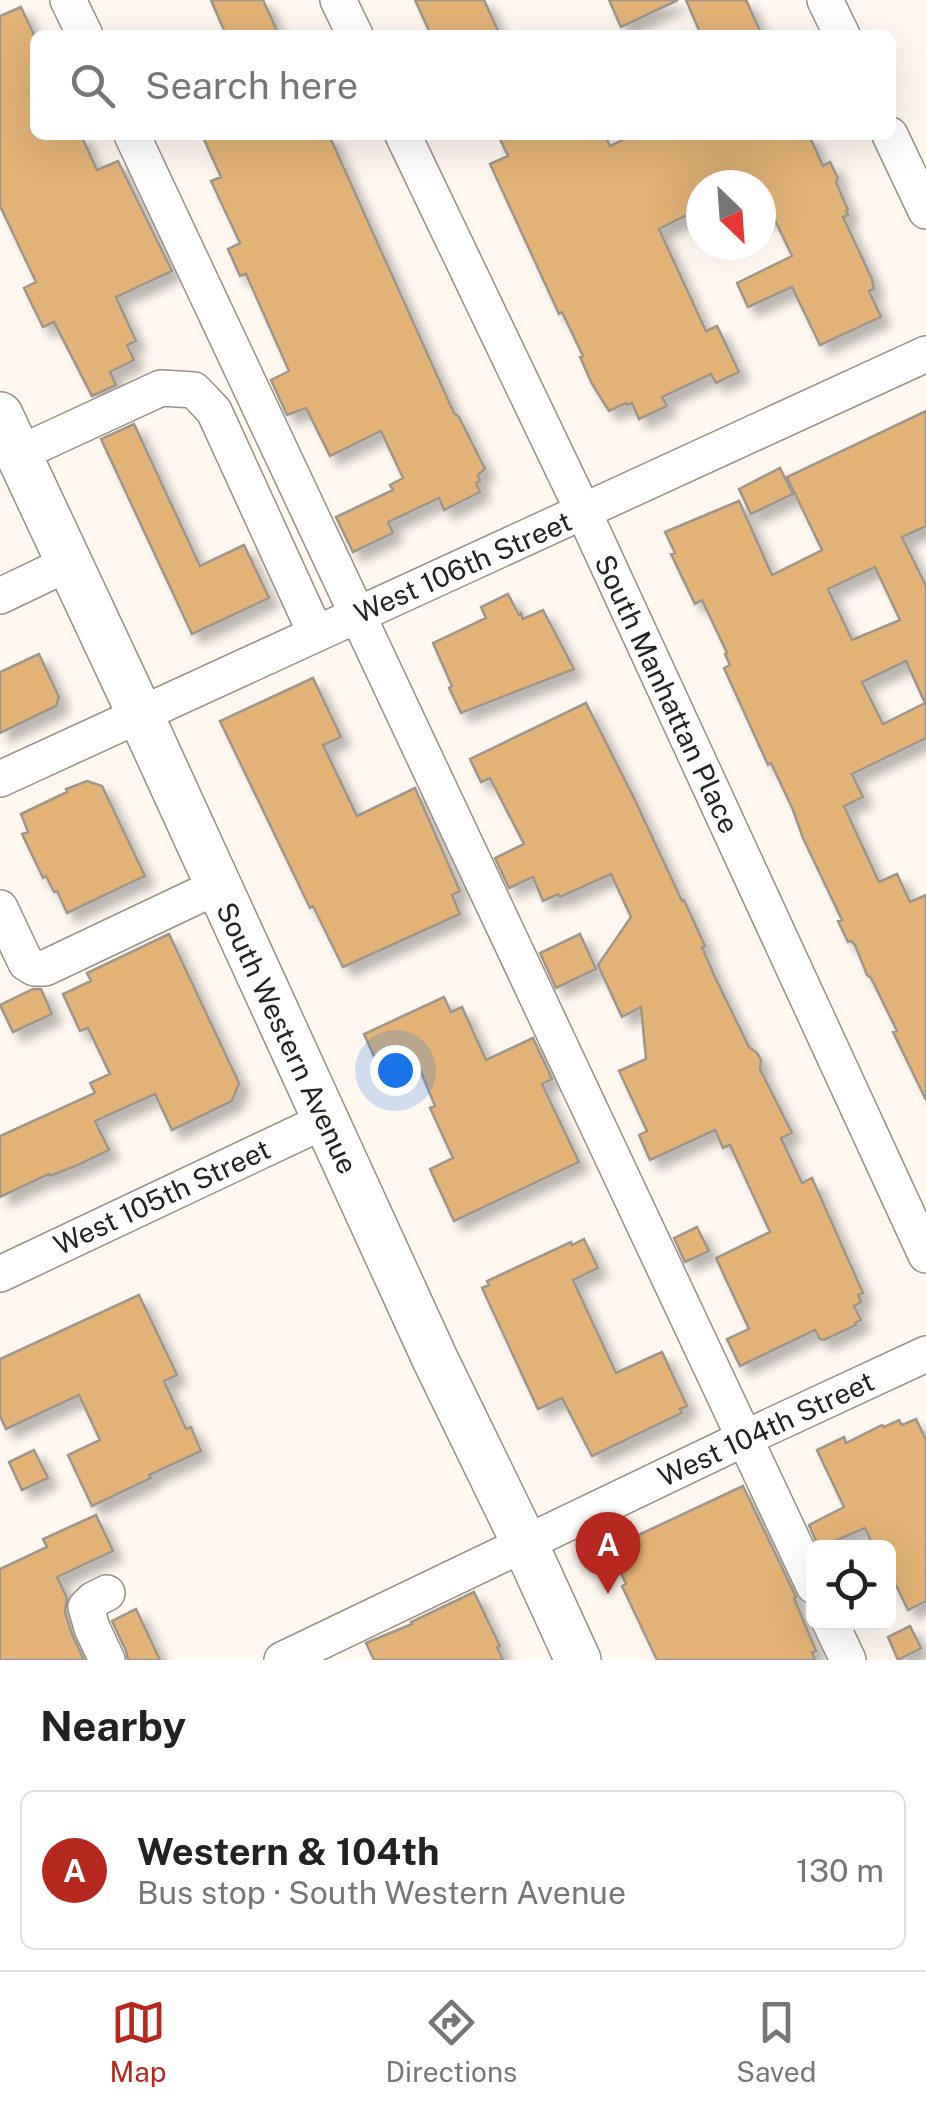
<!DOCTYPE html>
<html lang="en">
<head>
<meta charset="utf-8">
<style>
  body { margin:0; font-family:"Public Sans",sans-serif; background:#f6f6f6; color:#222 }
  .controls { position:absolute; right:30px; bottom:30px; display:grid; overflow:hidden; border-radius:15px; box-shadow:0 10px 40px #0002 }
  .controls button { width:90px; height:90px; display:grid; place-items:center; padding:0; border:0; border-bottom:2px solid #e0e0e0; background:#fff; color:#222; font:50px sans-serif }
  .compass { position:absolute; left:686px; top:170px; width:90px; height:90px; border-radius:50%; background:#fff; box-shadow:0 10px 40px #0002; rotate:155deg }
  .you { position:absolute; left:395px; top:1070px; width:35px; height:35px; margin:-25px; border:8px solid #fff; border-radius:50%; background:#1a73e8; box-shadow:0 0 0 15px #1a73e833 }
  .badge { display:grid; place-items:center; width:65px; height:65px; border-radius:50%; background:#b6271e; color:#fff; font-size:32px; font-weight:700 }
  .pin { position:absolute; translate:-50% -82px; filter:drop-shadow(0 2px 5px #0008) }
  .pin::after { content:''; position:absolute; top:52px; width:35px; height:30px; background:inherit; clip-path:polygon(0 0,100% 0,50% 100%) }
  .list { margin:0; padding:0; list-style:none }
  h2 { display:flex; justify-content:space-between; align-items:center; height:130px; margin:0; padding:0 40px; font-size:42px }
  h2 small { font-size:32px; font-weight:400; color:#767676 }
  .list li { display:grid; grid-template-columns:65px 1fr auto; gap:30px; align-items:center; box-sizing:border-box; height:160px; margin:0 20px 20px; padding:0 20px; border:2px solid #e0e0e0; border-radius:15px }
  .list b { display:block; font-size:38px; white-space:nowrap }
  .list p { margin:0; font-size:32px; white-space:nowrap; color:#767676 }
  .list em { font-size:32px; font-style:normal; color:#767676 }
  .icon { flex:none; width:55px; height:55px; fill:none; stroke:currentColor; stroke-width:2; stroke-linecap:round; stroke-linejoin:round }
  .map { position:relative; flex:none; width:926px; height:1660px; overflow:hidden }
  .search { position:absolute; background:#fff; box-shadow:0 10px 40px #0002; left:30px; right:30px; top:30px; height:110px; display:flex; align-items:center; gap:25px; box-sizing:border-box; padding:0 35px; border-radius:15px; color:#767676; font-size:38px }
  .sheet { height:310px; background:#fff }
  nav { display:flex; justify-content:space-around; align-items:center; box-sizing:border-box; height:140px; border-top:2px solid #e0e0e0; background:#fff; font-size:28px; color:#767676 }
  nav a { display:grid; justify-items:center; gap:5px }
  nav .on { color:#b6271e }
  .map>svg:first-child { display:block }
  .building { fill:#e3b377; stroke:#9f9589; stroke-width:2.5; fill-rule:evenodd; filter:url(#shadow) }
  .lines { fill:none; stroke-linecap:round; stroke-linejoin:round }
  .minor-casing { stroke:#998f83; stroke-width:38 }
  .major-casing { stroke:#998f83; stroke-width:48 }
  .minor { stroke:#fff; stroke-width:35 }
  .major { stroke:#fff; stroke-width:45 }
  .labels { text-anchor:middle; stroke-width:8; stroke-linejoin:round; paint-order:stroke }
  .street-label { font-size:28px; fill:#26221e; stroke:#fff }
</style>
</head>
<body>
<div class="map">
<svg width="926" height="1660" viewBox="0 0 926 1660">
  <defs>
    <filter id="shadow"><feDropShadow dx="9" dy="9" stdDeviation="5" flood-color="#0004"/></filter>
  </defs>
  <rect width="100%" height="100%" fill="#fff8f1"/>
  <path class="building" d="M211 0H263L279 35H226Z
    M415 0H484L500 35H431Z
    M609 0H678L621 27Z
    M686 0H746L762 35H701Z
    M21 7 35 37V135H81L97 170 118 161 172 271 116 297 136 341 127 345 134 360 110 372 116 385 92 396 54 322 43 327 24 288 36 282 0 206V16Z
    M202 135H329L454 413 459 417 485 469 478 475 480 481 476 483 480 492 444 510 439 498 388 522 393 533 353 552 336 517 393 490 390 485 403 478 381 431 330 456 306 408 287 415 271 380 289 371 246 274 240 276 228 249 240 243 211 181 221 177Z
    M498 135H605L610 146 633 135H809L823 166 830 162 838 178 836 182 848 210 846 211 848 215 843 217 872 279 874 289 869 291 881 317 820 345 792 287 748 307 737 283 792 256 772 214 761 219V185H701V208L659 229 706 331 717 326 739 372 716 383 711 374 662 397 667 406 639 419 632 403 627 405 626 403 609 411 592 384 580 357 583 356 562 312 559 314 490 164 508 156Z
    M926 411V526L902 537 926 586V738L852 774 863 797 844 806 879 882 897 874 910 902 926 895V1100L893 1032 897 1031 871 978 867 975 855 945 851 941 848 942 838 921 842 920 803 838 793 810 771 763 768 765 724 668 730 665 725 654 727 653 702 600 695 604 671 554 675 553 665 532 739 501 772 575 822 550 787 477ZM875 567 900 620 852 640 828 589ZM906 661 925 703 883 724 862 682Z
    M134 424 200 566 244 545 269 598 192 634 101 439Z
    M780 468 793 494 751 514 739 489Z
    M508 594 519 615 521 613 523 619 543 610 574 669 461 713 449 688 452 686 433 643 486 618 481 607Z
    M39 654 59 697 56 706 0 733V672Z
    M313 678 341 737 323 745 357 816 415 788 460 891 452 895 460 914 343 967 313 906 310 908 220 721Z
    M586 703 634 798 682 901 684 900 705 946 702 947 714 975 749 1047 757 1053 761 1060 760 1069 792 1133 781 1138 802 1183 812 1178 863 1293 858 1295 861 1302 854 1306 861 1320 855 1323 856 1325 824 1340 820 1339 815 1330 740 1366 727 1339 749 1329 716 1258 770 1232 730 1145 723 1148 715 1130 650 1160 639 1135 647 1131 619 1071 646 1059 641 1007 622 1017 598 965 631 917 611 874 560 897 558 894 543 901 533 877 509 888 495 858 524 844 490 778 481 782 470 759Z
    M87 781 102 786 145 876 67 913 57 891 54 892 46 876 43 878 22 834 28 832 21 814 67 792 66 789Z
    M169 934 239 1083 232 1101 172 1130 155 1094 95 1121 109 1150 78 1165 50 1176 49 1174 0 1197V1136L95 1093 90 1083 110 1074 88 1028 80 1031 63 994 91 981 87 973Z
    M580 934 596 969 556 988 540 953Z
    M33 989H41L52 1014 13 1032 0 1005Z
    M444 997 451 1012 462 1007 486 1060 533 1038 552 1079 542 1084 579 1162 454 1221 430 1169 453 1158 430 1108 435 1106 417 1062 384 1078 364 1034Z
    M697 1227 709 1251 685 1262 674 1238Z
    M584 1239 598 1268 573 1280 616 1373 662 1352 687 1406 680 1409 682 1413 592 1456 562 1398 538 1409 482 1288 489 1285 487 1281 571 1242 572 1245Z
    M139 1295 177 1375 164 1381 186 1429 191 1427 201 1451 149 1475 151 1478 92 1506 68 1455 100 1440 79 1395 6 1429 0 1416V1359Z
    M916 1419 926 1440V1601L908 1610 888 1569V1548H874L865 1528 819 1548 809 1525 844 1507 817 1450 844 1437 846 1443 882 1425 884 1427 899 1420 902 1425Z
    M34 1450 48 1478 22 1490 9 1462Z
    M743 1486 796 1597 794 1598 816 1651 812 1652 815 1660H657L622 1586 626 1584 611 1551 618 1548 617 1545Z
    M96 1515 113 1551 57 1577 67 1598 65 1612 72 1634 84 1660H0V1569L47 1547 43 1539Z
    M474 1592 500 1646 497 1647 503 1660H374L366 1643 412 1624 411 1622Z
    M136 1609 160 1660H128L126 1651 112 1621Z
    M910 1626 921 1648 898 1660 888 1637Z"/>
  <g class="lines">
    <defs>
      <path id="minor" d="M68 0 85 35
        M338 0 355 35
        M825 0 842 35
        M132 135 814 1586
        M403 135 584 513 926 1255
        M890 135 926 211
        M18 454 161 388 194 390 214 411 316 634
        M0 596 69 563
        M0 779 926 354
        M0 908 26 963 34 968H45L218 886
        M0 1274 324 1121
        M830 1622 848 1660
        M107 1660 92 1628 86 1607 93 1600 107 1593
        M282 1660 745 1438 926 1354"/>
      <path id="major" d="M0 415 140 714 435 1359 525 1544 578 1660"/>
    </defs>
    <use href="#minor" class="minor-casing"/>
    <use href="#major" class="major-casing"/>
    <use href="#minor" class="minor"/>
    <use href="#major" class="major"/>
  </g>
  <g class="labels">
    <g class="street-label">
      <text transform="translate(463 567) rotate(-24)" y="10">West 106th Street</text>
      <text transform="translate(667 694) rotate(65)" y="10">South Manhattan Place</text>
      <text transform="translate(287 1038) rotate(65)" y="10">South Western Avenue</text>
      <text transform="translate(162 1197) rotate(-25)" y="10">West 105th Street</text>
      <text transform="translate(766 1429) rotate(-25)" y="10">West 104th Street</text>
    </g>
  </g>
</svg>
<div class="controls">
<button><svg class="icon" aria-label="locate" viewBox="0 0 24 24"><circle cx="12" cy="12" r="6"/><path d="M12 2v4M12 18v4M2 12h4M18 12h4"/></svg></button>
</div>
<svg class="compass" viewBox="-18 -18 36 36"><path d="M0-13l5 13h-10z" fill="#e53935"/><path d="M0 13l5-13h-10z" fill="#767676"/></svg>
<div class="you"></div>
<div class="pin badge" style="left:608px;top:1594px">A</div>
<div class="search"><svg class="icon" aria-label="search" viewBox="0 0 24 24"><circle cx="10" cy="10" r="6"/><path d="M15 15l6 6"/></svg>Search here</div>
</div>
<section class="sheet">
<h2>Nearby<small></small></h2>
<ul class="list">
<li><span class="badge">A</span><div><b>Western &amp; 104th</b><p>Bus stop · South Western Avenue</p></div><em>130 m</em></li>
</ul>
</section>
<nav>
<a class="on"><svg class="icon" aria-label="map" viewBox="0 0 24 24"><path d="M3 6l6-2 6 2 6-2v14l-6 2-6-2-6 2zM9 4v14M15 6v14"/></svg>Map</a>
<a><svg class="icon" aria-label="directions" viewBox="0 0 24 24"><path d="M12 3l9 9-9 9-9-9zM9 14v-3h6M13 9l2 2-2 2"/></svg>Directions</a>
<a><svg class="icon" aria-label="saved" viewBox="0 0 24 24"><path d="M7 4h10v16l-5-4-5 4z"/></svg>Saved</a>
</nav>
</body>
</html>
